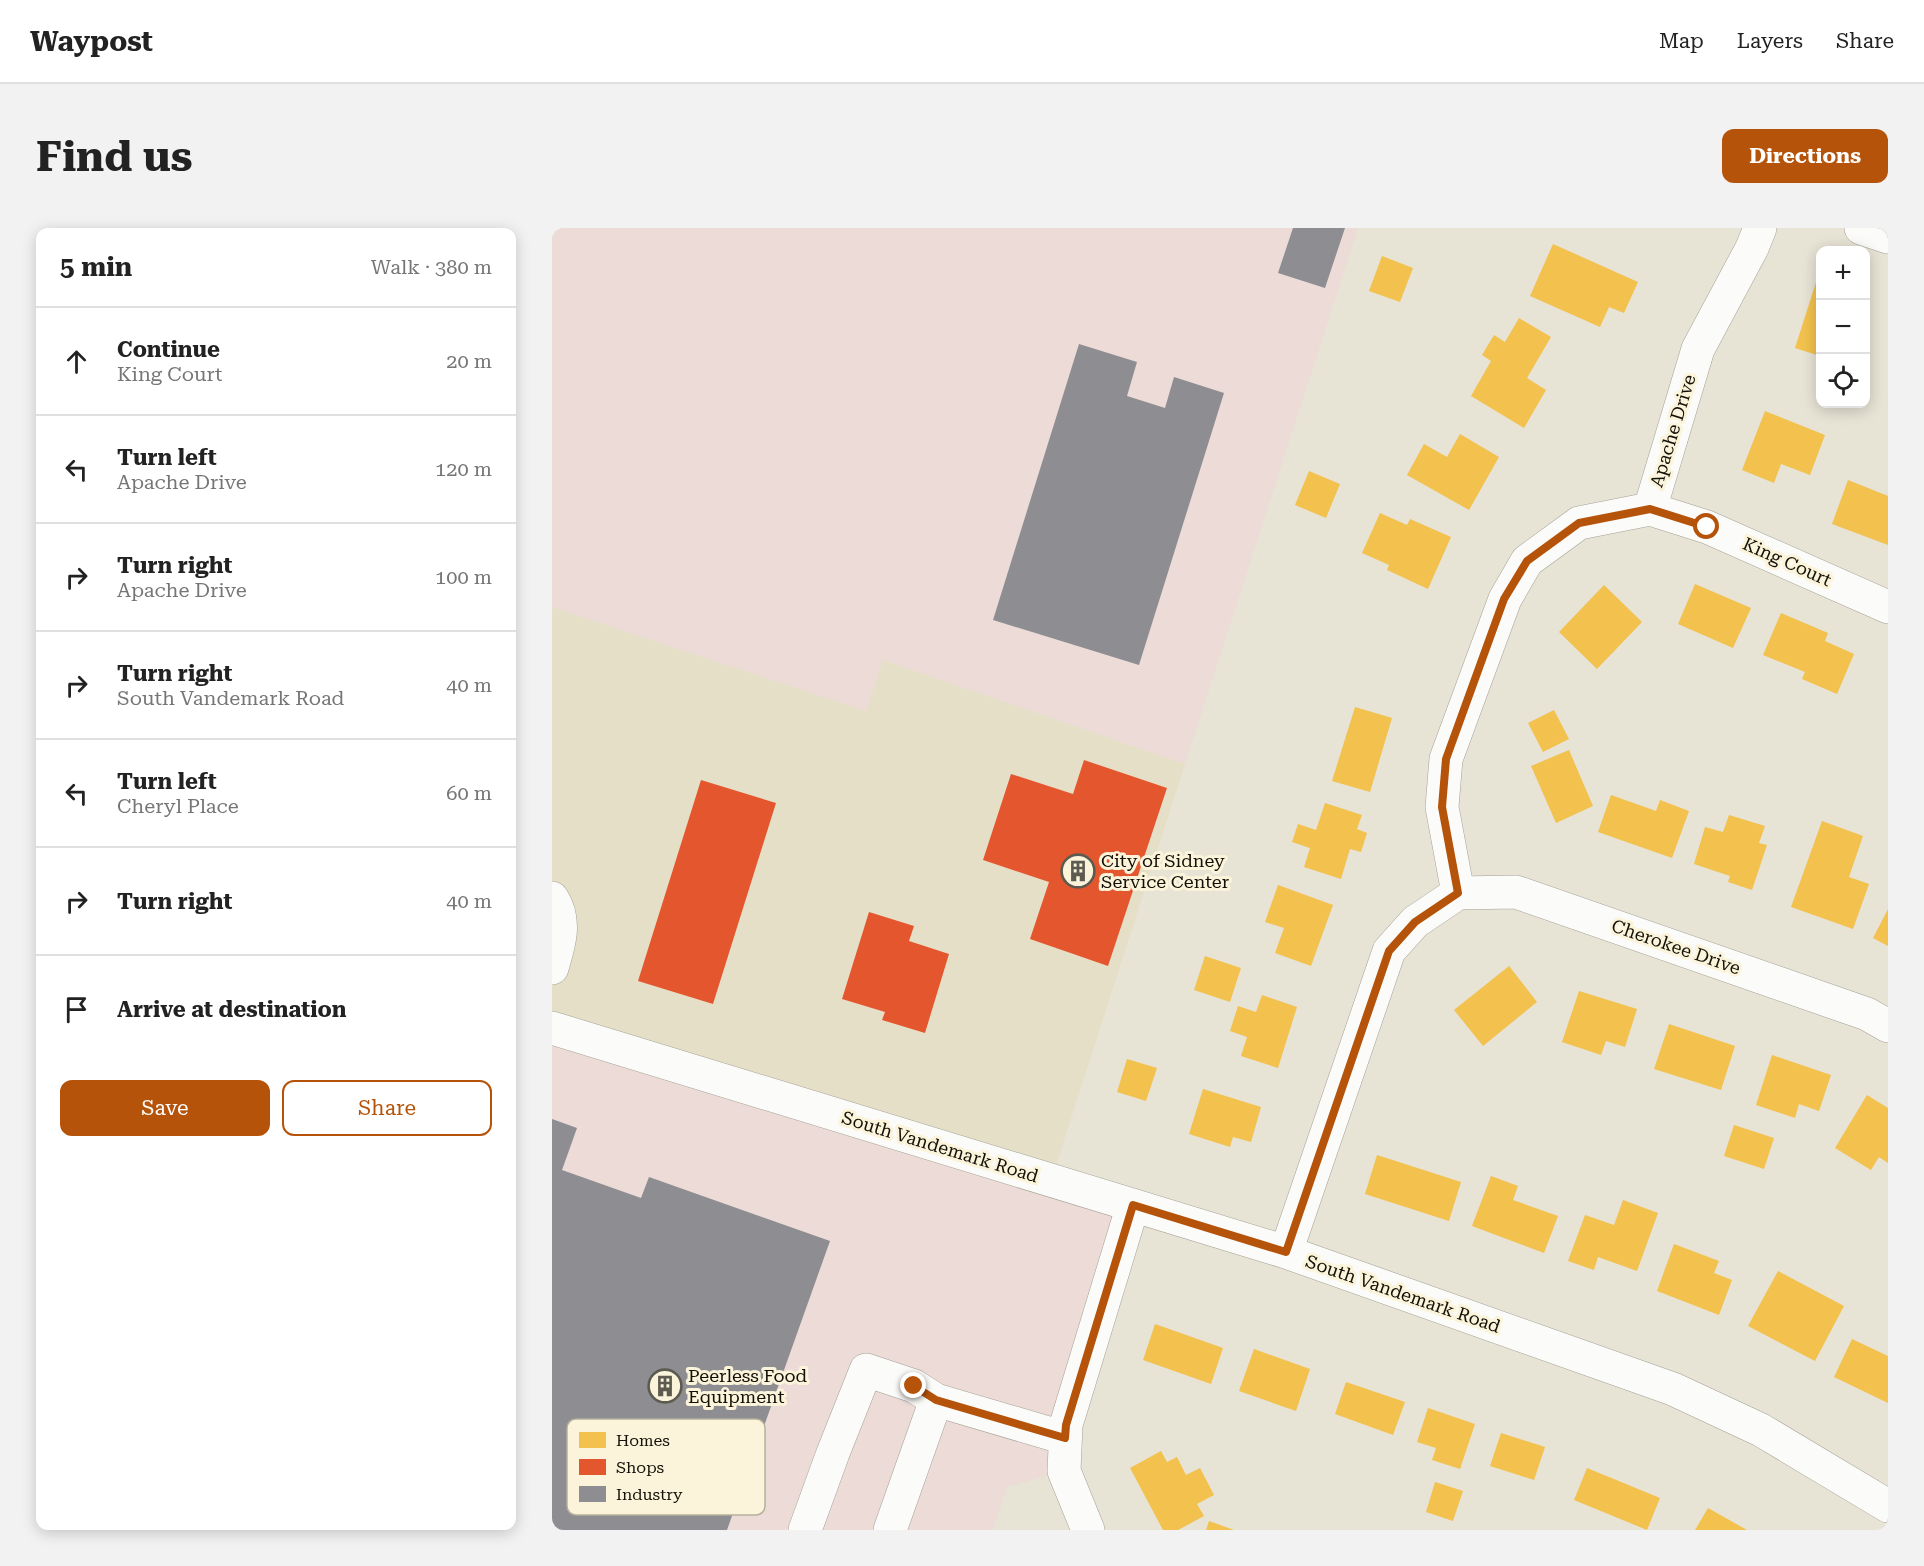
<!DOCTYPE html>
<html lang="en">
<head>
<meta charset="utf-8">
<style>
  body { margin:0; font-family:"Roboto Serif",serif; background:#f2f2f2; color:#222 }
  .controls { position:absolute; right:18px; top:18px; display:grid; overflow:hidden; border-radius:12px; box-shadow:0 3px 15px #0003 }
  .controls button { width:54px; height:54px; display:grid; place-items:center; padding:0; border:0; border-bottom:2px solid #e0e0e0; background:#fff; color:#222; font:30px sans-serif }
  .stop { position:absolute; width:18px; height:18px; margin:-14px; border:4px solid #b45309; border-radius:50%; background:#fff }
  .stop.end { background:#b45309; border-color:#fff; box-shadow:0 2px 6px #0008 }
  .list { margin:0; padding:0; list-style:none }
  h2 { display:flex; justify-content:space-between; align-items:center; height:78px; margin:0; padding:0 24px; font-size:26px }
  h2 small { font-size:20px; font-weight:400; color:#767676 }
  .list li { display:grid; grid-template-columns:39px 1fr auto; gap:18px; align-items:center; box-sizing:border-box; height:108px; padding:0 24px; border-top:2px solid #e0e0e0 }
  .list b { display:block; font-size:22px; white-space:nowrap }
  .list p { margin:0; font-size:20px; white-space:nowrap; color:#767676 }
  .list em { font-size:20px; font-style:normal; color:#767676 }
  .actions { display:flex; gap:12px; padding:18px 24px }
  .actions a { flex:1; padding:14px 0; border:2px solid #b45309; border-radius:12px; text-align:center; font-size:21px; color:#b45309 }
  .actions .main { background:#b45309; color:#fff }
  .icon { flex:none; width:33px; height:33px; fill:none; stroke:currentColor; stroke-width:2; stroke-linecap:round; stroke-linejoin:round }
  .map { position:relative; flex:none; width:1336px; height:1302px; overflow:hidden; border-radius:12px }
  header { display:flex; align-items:center; gap:36px; box-sizing:border-box; height:84px; padding:0 30px; background:#fff; border-bottom:2px solid #e0e0e0 }
  header strong { font-size:28px }
  nav { display:flex; gap:33px; margin-inline-start:auto; font-size:21px }
  .intro { display:flex; align-items:center; justify-content:space-between; box-sizing:border-box; height:144px; padding:0 36px }
  h1 { margin:0; font-size:42px }
  .button { padding:15px 27px; border-radius:12px; background:#b45309; color:#fff; font-size:21px; font-weight:700 }
  main { display:flex; gap:36px; padding:0 36px }
  aside { flex:1; background:#fff; border-radius:12px; box-shadow:0 3px 15px #0003 }
  .map>svg:first-child { display:block }
  .built { fill:#e6dfc7 }
  .industrial { fill:#ecdbd6 }
  .homes { fill:#f2c14e }
  .shops { fill:#e4572e }
  .industry { fill:#8d8d92 }
  .lines { fill:none; stroke-linecap:round; stroke-linejoin:round }
  .minor-casing { stroke:#a4a196; stroke-width:34 }
  .minor { stroke:#fbfbf9; stroke-width:33 }
  .route { stroke:#b45309; stroke-width:8 }
  .labels { text-anchor:middle; stroke-width:6; stroke-linejoin:round; paint-order:stroke }
  .street-label { font-size:18px; fill:#131008; stroke:#fbf4db }
  .poi-label { font-size:18px; fill:#131008; stroke:#fbf4db; text-anchor:start }
  .key { fill:#fbf4db; stroke:#b5b09c; stroke-width:1.5 }
  .key-label { font-size:16px; fill:#131008 }
</style>
</head>
<body>
<header>
<strong>Waypost</strong>
<nav><a>Map</a><a>Layers</a><a>Share</a></nav>
</header>
<div class="intro"><h1>Find us</h1><a class="button">Directions</a></div>
<main>
<aside>
<h2>5 min<small>Walk · 380 m</small></h2>
<ul class="list">
<li><svg class="icon" aria-label="ahead" viewBox="0 0 24 24"><path d="M12 20V5M6 11l6-6 6 6"/></svg><div><b>Continue</b><p>King Court</p></div><em>20 m</em></li>
<li><svg class="icon" aria-label="left" viewBox="0 0 24 24"><path d="M17 20v-9H6M10 6l-5 5 5 5"/></svg><div><b>Turn left</b><p>Apache Drive</p></div><em>120 m</em></li>
<li><svg class="icon" aria-label="right" viewBox="0 0 24 24"><path d="M7 20v-9h11M14 6l5 5-5 5"/></svg><div><b>Turn right</b><p>Apache Drive</p></div><em>100 m</em></li>
<li><svg class="icon" aria-label="right" viewBox="0 0 24 24"><path d="M7 20v-9h11M14 6l5 5-5 5"/></svg><div><b>Turn right</b><p>South Vandemark Road</p></div><em>40 m</em></li>
<li><svg class="icon" aria-label="left" viewBox="0 0 24 24"><path d="M17 20v-9H6M10 6l-5 5 5 5"/></svg><div><b>Turn left</b><p>Cheryl Place</p></div><em>60 m</em></li>
<li><svg class="icon" aria-label="right" viewBox="0 0 24 24"><path d="M7 20v-9h11M14 6l5 5-5 5"/></svg><div><b>Turn right</b></div><em>40 m</em></li>
<li><svg class="icon" aria-label="arrive" viewBox="0 0 24 24"><path d="M6 21V4h12l-3 4 3 4H6"/></svg><div><b>Arrive at destination</b></div></li>
</ul>
<div class="actions"><a class="main">Save</a><a>Share</a></div>
</aside>
<div class="map">
<svg width="1336" height="1302" viewBox="0 0 1336 1302">
  <rect width="100%" height="100%" fill="#e7e3d5"/>
  <path class="built" d="M0 379 314 483 331 432 633 536 499 953 0 800Z"/>
  <path class="industrial" d="M0 0H806L633 536 331 432 314 483 0 379Z
    M0 800 581 977 512 1243 455 1259 441 1302H0Z"/>
  <path class="homes" d="M1001 16 1086 54 1072 85 1057 79 1048 99 978 68Z
    M830 28 861 40 848 74 817 63Z
    M1265 51 1268 52V128L1243 120Z
    M967 90 999 109 975 150 994 162 972 200 919 168 939 133 930 127 942 107 953 114Z
    M1213 183 1273 207 1258 247 1229 236 1222 255 1190 242Z
    M908 206 947 229 917 282 855 247 872 216 895 229Z
    M757 243 788 256 774 290 743 277Z
    M1296 252 1336 268V317L1280 296Z
    M828 285 855 297 858 291 899 309 876 361 835 342 837 337 810 325Z
    M1143 356 1199 380 1181 420 1126 396Z
    M1052 357 1090 394 1045 441 1007 404Z
    M1229 385 1276 405 1273 413 1302 426 1285 466 1250 451 1253 444 1211 427Z
    M803 479 840 490 818 564 780 553Z
    M1002 482 1017 511 991 524 976 495Z
    M1017 522 1041 578 1004 595 979 538Z
    M1059 567 1104 583 1108 572 1137 583 1120 630 1046 604Z
    M773 575 810 587 805 601 815 605 809 624 798 621 789 651 752 639 758 620 740 614 746 596 764 602Z
    M1177 587 1213 598 1207 615 1215 617 1200 662 1176 654 1178 648 1142 636 1153 599 1171 604Z
    M1270 593 1311 608 1297 649 1317 656 1301 701 1239 679Z
    M726 657 781 677 759 738 723 725 732 700 713 694Z
    M1336 681V718L1321 710Z
    M653 728 689 740 678 774 642 762Z
    M957 738 985 774 931 818 902 782Z
    M1027 763 1085 781 1073 819 1054 813 1049 827 1010 814Z
    M710 767 745 779 726 840 689 828 695 809 678 803 686 778 704 784Z
    M1117 796 1183 818 1169 862 1102 841Z
    M1220 827 1279 847 1267 883 1247 876 1243 890 1204 877Z
    M575 831 605 840 594 873 565 864Z
    M651 861 709 879 699 914 681 909 678 919 637 906Z
    M1315 867 1336 880V935L1327 929 1319 942 1283 920Z
    M1182 897 1222 910 1212 941 1172 928Z
    M825 927 909 954 897 993 813 966Z
    M939 948 966 958 961 972 1006 988 992 1025 920 998Z
    M1071 972 1106 985 1085 1043 1046 1029 1042 1042 1016 1033 1033 987 1062 997Z
    M1122 1016 1167 1033 1162 1045 1180 1052 1167 1087 1105 1063Z
    M1226 1043 1292 1078 1263 1133 1196 1098Z
    M603 1096 671 1120 659 1156 591 1132Z
    M1300 1111 1336 1128V1175L1282 1149Z
    M702 1121 758 1141 744 1183 687 1163Z
    M794 1154 853 1174 841 1207 783 1186Z
    M876 1180 923 1196 908 1241 880 1232 884 1220 865 1214Z
    M949 1205 993 1219 982 1252 938 1238Z
    M609 1223 615 1234 625 1229 634 1247 648 1240 662 1267 645 1276 652 1288 626 1302H611L578 1240Z
    M1035 1240 1108 1270 1095 1302 1022 1272Z
    M883 1254 911 1263 901 1293 874 1284Z
    M1156 1280 1195 1302H1143Z
    M657 1293 682 1302H654Z"/>
  <path class="shops" d="M532 532 615 560 556 738 478 711 497 654 431 632 459 546 521 566Z
    M149 552 224 575 161 776 86 753Z
    M317 684 362 698 357 713 397 726 373 805 330 792 333 784 290 771Z"/>
  <path class="industry" d="M741 0H793L773 60 726 45Z
    M527 116 585 134 575 168 613 180 622 149 672 165 587 437 441 392Z
    M0 891 25 900 10 942 89 970 97 949 278 1013 175 1302H0Z"/>
  <g class="lines">
    <defs>
      <path id="minor" d="M1309 0 1336 9
        M1098 281 1146 121 1200 20 1208 0
        M906 665 890 579 894 531 953 371 975 333 1027 295 1098 281 1155 299 1336 379
        M906 665 964 664 1315 786 1336 798
        M0 670C15 692 7 717 0 740
        M0 800 734 1024 1121 1161 1209 1202 1336 1278
        M734 1024 837 723 863 694 906 665
        M253 1302 281 1225 314 1142 362 1158 384 1172 513 1210
        M338 1302 384 1172
        M536 1302 512 1243 514 1197 581 977"/>
    </defs>
    <use href="#minor" class="minor-casing"/>
    <use href="#minor" class="minor"/>
  </g>
  <g class="lines">
    <path class="route" d="M362 1158 384 1172 513 1210 514 1197 581 977 734 1024 837 723 863 694 906 665 890 579 894 531 952 371 975 333 1027 295 1098 281 1155 299"/>
  </g>
  <defs>
    <symbol id="building-ring" viewBox="-11 -11 22 22"><circle r="9.5" fill="#fbf4db" stroke="#5d5a50" stroke-width="1.5"/><path d="M-4-6H4V6H1V3H-1V6H-4ZM-2.5-4.3h1.7v1.8h-1.7ZM.8-4.3h1.7v1.8H.8ZM-2.5-1h1.7V.8h-1.7ZM.8-1h1.7V.8H.8Z" fill="#5d5a50"/></symbol>
  </defs>
  <g fill-rule="evenodd">
    <use href="#building-ring" x="507" y="624" width="38" height="38"/>
    <use href="#building-ring" x="94" y="1139" width="38" height="38"/>
  </g>
  <g class="labels">
    <g class="street-label">
      <text transform="translate(1121 203) rotate(-73)" y="6">Apache Drive</text>
      <text transform="translate(1235 334) rotate(24)" y="6">King Court</text>
      <text transform="translate(1124 719) rotate(19)" y="6">Cherokee Drive</text>
      <text transform="translate(388 919) rotate(17)" y="6">South Vandemark Road</text>
      <text transform="translate(851 1066) rotate(19)" y="6">South Vandemark Road</text>
    </g>
    <g class="poi-label">
      <text x="549" y="639">City of Sidney<tspan x="549" dy="21">Service Center</tspan></text>
      <text x="136" y="1154">Peerless Food<tspan x="136" dy="21">Equipment</tspan></text>
    </g>
  </g>
  <rect x="15" y="1191" width="198" height="96" rx="9" class="key"/>
  <rect x="27" y="1204" width="27" height="16" fill="#f2c14e"/>
  <rect x="27" y="1231" width="27" height="16" fill="#e4572e"/>
  <rect x="27" y="1258" width="27" height="16" fill="#8d8d92"/>
  <g class="key-label">
    <text x="64" y="1218">Homes</text>
    <text x="64" y="1245">Shops</text>
    <text x="64" y="1272">Industry</text>
  </g>
</svg>
<div class="controls">
<button>+</button>
<button>−</button>
<button><svg class="icon" aria-label="locate" viewBox="0 0 24 24"><circle cx="12" cy="12" r="6"/><path d="M12 2v4M12 18v4M2 12h4M18 12h4"/></svg></button>
</div>
<div class="stop" style="left:1155px;top:299px"></div>
<div class="stop end" style="left:362px;top:1158px"></div>
</div>
</main>
</body>
</html>
